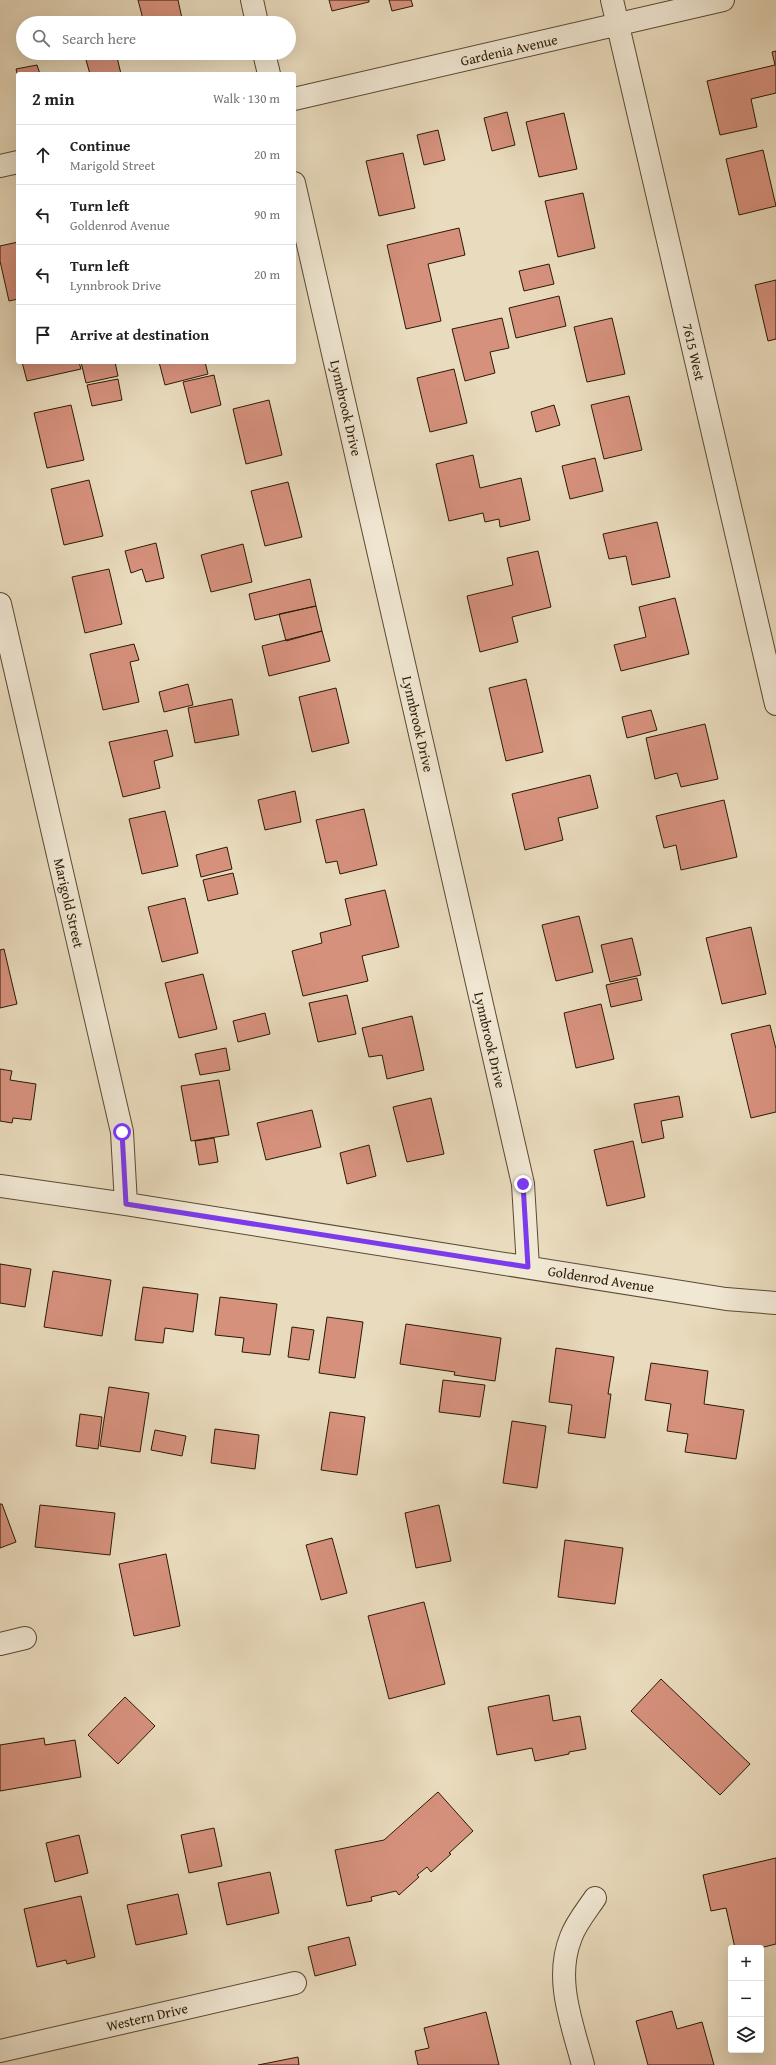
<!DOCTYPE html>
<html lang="en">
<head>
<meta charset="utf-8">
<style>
  body { margin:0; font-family:"Gentium Book Plus",serif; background:#f6f6f6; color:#222 }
  .controls { position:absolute; right:12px; bottom:12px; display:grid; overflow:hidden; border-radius:4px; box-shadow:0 4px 16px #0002 }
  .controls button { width:36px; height:36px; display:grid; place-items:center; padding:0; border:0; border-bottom:1px solid #e0e0e0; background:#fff; color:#222; font:20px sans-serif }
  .stop { position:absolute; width:12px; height:12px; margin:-9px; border:3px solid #7c3aed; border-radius:50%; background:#fff }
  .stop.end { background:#7c3aed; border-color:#fff; box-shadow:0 1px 4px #0008 }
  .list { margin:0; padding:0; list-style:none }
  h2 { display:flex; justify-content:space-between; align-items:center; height:52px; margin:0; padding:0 16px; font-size:17px }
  h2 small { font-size:13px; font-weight:400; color:#767676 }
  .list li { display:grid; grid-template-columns:26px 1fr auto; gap:12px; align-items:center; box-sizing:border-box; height:60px; padding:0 16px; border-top:1px solid #e0e0e0 }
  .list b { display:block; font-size:15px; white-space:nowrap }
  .list p { margin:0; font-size:13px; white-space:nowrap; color:#767676 }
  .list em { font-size:13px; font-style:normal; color:#767676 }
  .icon { flex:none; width:22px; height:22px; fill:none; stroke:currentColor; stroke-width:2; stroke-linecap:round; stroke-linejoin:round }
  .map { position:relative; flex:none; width:776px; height:2065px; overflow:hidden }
  .search { position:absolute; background:#fff; box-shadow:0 4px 16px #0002; left:16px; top:16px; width:280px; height:44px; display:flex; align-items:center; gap:10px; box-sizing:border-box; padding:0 14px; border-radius:22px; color:#767676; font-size:15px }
  .panel { position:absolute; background:#fff; box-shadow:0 4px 16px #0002; left:16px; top:72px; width:280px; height:292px; border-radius:4px }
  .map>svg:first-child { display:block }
  .building { fill:#d6917d; stroke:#2b1a05 }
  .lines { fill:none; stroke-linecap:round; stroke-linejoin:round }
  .minor-casing { stroke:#5a4a33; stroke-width:24 }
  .minor { stroke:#f1e8d4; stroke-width:22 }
  .route { stroke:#7c3aed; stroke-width:5 }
  .labels { text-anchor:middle; stroke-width:3; stroke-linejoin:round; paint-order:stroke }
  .street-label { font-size:14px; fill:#2b1a05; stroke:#f1e8d4 }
</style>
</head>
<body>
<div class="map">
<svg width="776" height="2065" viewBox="0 0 776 2065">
  <rect width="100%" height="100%" fill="#e9dbbd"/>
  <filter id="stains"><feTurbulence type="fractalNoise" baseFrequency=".005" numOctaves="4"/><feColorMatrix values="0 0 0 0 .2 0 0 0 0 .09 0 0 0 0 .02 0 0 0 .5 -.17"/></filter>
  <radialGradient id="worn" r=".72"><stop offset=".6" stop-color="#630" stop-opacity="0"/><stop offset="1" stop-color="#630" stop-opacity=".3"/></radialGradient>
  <path class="building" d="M138 0H178L183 23H144Z
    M329 0H369V2L332 11Z
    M389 0H411L413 6 392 11Z
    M776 51V93L751 99 757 127 720 135 707 81 775 65 772 52Z
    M84 53H116L121 74H90Z
    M37 65 40 74H18V77L16 69Z
    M507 112 515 145 492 151 484 118Z
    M564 113 577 169 539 177 526 122Z
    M438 130 445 160 424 165 417 135Z
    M763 150 776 206 739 215 726 159Z
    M403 153 415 208 379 216 366 161Z
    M583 193 595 248 558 257 545 201Z
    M459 228 465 255 428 264 441 321 406 329 387 245Z
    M18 242V299L9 301 0 261V246Z
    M549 264 554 284 524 291 519 271Z
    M776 280V339L768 341 755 285Z
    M559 296 566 326 516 338 509 308Z
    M502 318 509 348 490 352 495 373 465 381 452 329Z
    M612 318 625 374 587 382 574 327Z
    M22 362H79L81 369 27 381Z
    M81 362H115L118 376 86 383Z
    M159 362H205L208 374 165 385Z
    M454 369 467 423 430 432 417 378Z
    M214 375 221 405 191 413 183 382Z
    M118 379 122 400 92 406 87 385Z
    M629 396 642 450 604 459 591 405Z
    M269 400 282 455 246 464 233 409Z
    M71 405 84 460 47 468 34 413Z
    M554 405 560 425 536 432 531 412Z
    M473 455 480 488 521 478 530 520 500 527 499 519 485 522 483 513 449 521 436 464Z
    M595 458 603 491 570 499 562 466Z
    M89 480 103 536 64 545 51 489Z
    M288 482 302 537 265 546 251 491Z
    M657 522 670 577 632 585 626 556 609 559 603 534Z
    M156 543 164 578 146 582 142 569 131 573 125 551Z
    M243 544 252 582 211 592 201 555Z
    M538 551 551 607 512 617 518 642 480 652 467 596 513 585 507 558Z
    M109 569 122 624 85 633 72 577Z
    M310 579 316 606 255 620 249 594Z
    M675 598 689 654 621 671 614 645 646 637 639 607Z
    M316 606 322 631 286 641 279 614Z
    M322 631 330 661 269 676 262 646Z
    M134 644 139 660 130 662 139 702 103 710 90 654Z
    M526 679 543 752 506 761 489 688Z
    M188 684 193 705 164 712 159 692Z
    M336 688 349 743 312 752 299 697Z
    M232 699 239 735 195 743 188 708Z
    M651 710 657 730 627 738 622 717Z
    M705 724 718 779 681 787 677 773 655 779 646 738Z
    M167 730 173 756 154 761 160 788 123 797 109 742Z
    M590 775 598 808 558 818 563 840 525 850 512 794Z
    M295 791 301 822 265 830 258 800Z
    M724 800 737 857 681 870 676 845 664 848 656 816Z
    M364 809 377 865 340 874 337 861 326 863 316 820Z
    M165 811 178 866 142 874 129 819Z
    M227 847 232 869 201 877 196 855Z
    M233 873 238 894 208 901 203 880Z
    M385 890 399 947 362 956 368 981 303 996 292 951 322 943 320 933 351 925 345 899Z
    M185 898 198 953 162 962 148 907Z
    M579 916 593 972 556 981 542 925Z
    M751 927 766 994 722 1004 706 938Z
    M632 938 641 975 610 982 601 945Z
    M4 949 17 1004 0 1008V950Z
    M203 974 217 1029 179 1038 165 983Z
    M637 978 642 1000 611 1007 606 985Z
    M347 995 356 1034 318 1042 309 1003Z
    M601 1004 614 1059 576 1068 564 1013Z
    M265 1013 270 1034 238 1042 233 1021Z
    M412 1016 424 1070 387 1079 382 1055 369 1057 362 1028Z
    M770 1025 776 1049V1112L751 1118 731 1034Z
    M226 1048 230 1070 200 1075 195 1054Z
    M0 1069 12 1071 10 1080 36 1084 31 1120 13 1118 12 1123 0 1121Z
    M219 1080 229 1135 191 1141 181 1086Z
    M679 1096 683 1117 661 1121 664 1138 642 1143 634 1104Z
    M431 1098 444 1154 407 1162 393 1107Z
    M312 1110 321 1147 266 1160 257 1123Z
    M214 1138 218 1162 199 1165 195 1141Z
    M633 1141 645 1197 607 1206 594 1150Z
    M369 1145 376 1176 347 1184 340 1153Z
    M0 1264 31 1269 25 1307 0 1303Z
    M53 1271 111 1280 102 1336 44 1327Z
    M143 1287 198 1294 193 1332 165 1328 163 1343 135 1340Z
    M220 1297 277 1304 270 1355 242 1352 244 1338 215 1335Z
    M327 1317 363 1322 355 1378 319 1373Z
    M406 1324 501 1338 495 1381 454 1375 455 1372 400 1364Z
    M292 1327 314 1330 309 1360 288 1357Z
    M556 1348 614 1357 608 1394H611L605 1438 568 1433 572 1405 549 1402Z
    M651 1363 708 1371 704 1404 744 1410 736 1459 685 1452 688 1434 667 1431 671 1404 645 1400Z
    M443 1380 485 1385 480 1417 439 1412Z
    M109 1387 149 1393 140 1452 100 1446Z
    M330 1412 365 1417 357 1475 321 1470Z
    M80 1414 102 1417 98 1449 76 1446Z
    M512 1421 546 1426 537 1488 503 1483Z
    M215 1429 259 1435 255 1469 211 1463Z
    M155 1430 186 1436 182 1456 151 1450Z
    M0 1504H2L16 1542 0 1548Z
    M40 1505 115 1513 110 1555 35 1547Z
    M439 1505 451 1561 416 1568 405 1513Z
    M332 1538 347 1593 321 1600 306 1545Z
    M565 1540 623 1548 615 1604 558 1597Z
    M166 1554 180 1626 134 1636 119 1564Z
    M424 1602 445 1684 389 1699 368 1616Z
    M661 1679 750 1764 720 1795 631 1711Z
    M549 1695 553 1721 580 1716 586 1749 569 1752V1754L535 1761 532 1748 497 1755 488 1707Z
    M125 1697 155 1726 118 1764 88 1735Z
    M44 1738 45 1745 75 1740 81 1777 0 1791V1745Z
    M438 1792 473 1831 449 1853 451 1854 431 1872 427 1867 417 1875 419 1877 399 1895 396 1891 371 1897 372 1901 347 1906 335 1850 384 1840Z
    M214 1828 222 1866 189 1873 181 1835Z
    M79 1835 88 1873 55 1882 46 1843Z
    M776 1858V1944L760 1948H735L726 1908 711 1911 703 1875Z
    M270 1872 279 1913 227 1925 218 1883Z
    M178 1894 187 1934 136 1945 127 1905Z
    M81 1896 95 1957 67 1964 66 1960 37 1967 24 1909Z
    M349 1937 356 1965 315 1976 308 1947Z
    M672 2011 677 2029 702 2022 714 2065H648L636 2021Z
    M486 2012 499 2065H418L415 2051 429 2048 424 2028Z
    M298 2057 299 2065H258Z"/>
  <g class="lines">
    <defs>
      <path id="minor" d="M252 0 257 23
        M612 0 776 704
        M264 53 269 74
        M294 99 723 0
        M0 166 18 162
        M294 183 523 1184 528 1267
        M0 604 122 1132 126 1204
        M0 1186 126 1204 726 1299 776 1303
        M0 1644 25 1638
        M0 2051 295 1983
        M583 2065C572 2023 554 1979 571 1937 576 1923 587 1910 595 1898"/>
    </defs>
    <use href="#minor" class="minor-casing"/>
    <use href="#minor" class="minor"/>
  </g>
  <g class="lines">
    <path class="route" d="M122 1132 126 1204 528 1267 523 1184"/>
  </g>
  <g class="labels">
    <g class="street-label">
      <text transform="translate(509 50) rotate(-13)" y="5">Gardenia Avenue</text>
      <text transform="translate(694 352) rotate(77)" y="5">7615 West</text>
      <text transform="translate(346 408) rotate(77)" y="5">Lynnbrook Drive</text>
      <text transform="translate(418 724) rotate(77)" y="5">Lynnbrook Drive</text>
      <text transform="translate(69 903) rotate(77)" y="5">Marigold Street</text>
      <text transform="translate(490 1040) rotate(77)" y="5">Lynnbrook Drive</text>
      <text transform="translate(601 1279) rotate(9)" y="5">Goldenrod Avenue</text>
      <text transform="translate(147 2017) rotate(-13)" y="5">Western Drive</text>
    </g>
  </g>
  <rect width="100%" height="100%" filter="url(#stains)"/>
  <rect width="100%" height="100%" fill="url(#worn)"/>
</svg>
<div class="controls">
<button>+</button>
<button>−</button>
<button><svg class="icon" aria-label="layers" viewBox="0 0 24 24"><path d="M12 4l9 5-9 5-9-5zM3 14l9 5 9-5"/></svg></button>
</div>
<div class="stop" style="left:122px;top:1132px"></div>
<div class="stop end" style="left:523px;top:1184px"></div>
<div class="search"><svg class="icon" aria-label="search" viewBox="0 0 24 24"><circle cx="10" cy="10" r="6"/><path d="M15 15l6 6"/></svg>Search here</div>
<section class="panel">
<h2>2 min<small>Walk · 130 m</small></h2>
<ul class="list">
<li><svg class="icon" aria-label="ahead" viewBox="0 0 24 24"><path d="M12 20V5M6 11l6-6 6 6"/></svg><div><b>Continue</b><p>Marigold Street</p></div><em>20 m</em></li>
<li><svg class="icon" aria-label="left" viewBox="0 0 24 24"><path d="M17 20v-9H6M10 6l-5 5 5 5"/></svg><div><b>Turn left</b><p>Goldenrod Avenue</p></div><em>90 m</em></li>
<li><svg class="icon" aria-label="left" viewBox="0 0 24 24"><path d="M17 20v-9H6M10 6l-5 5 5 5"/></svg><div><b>Turn left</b><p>Lynnbrook Drive</p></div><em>20 m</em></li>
<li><svg class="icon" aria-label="arrive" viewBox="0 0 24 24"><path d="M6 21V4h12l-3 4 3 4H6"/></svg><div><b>Arrive at destination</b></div></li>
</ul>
</section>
</div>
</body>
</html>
